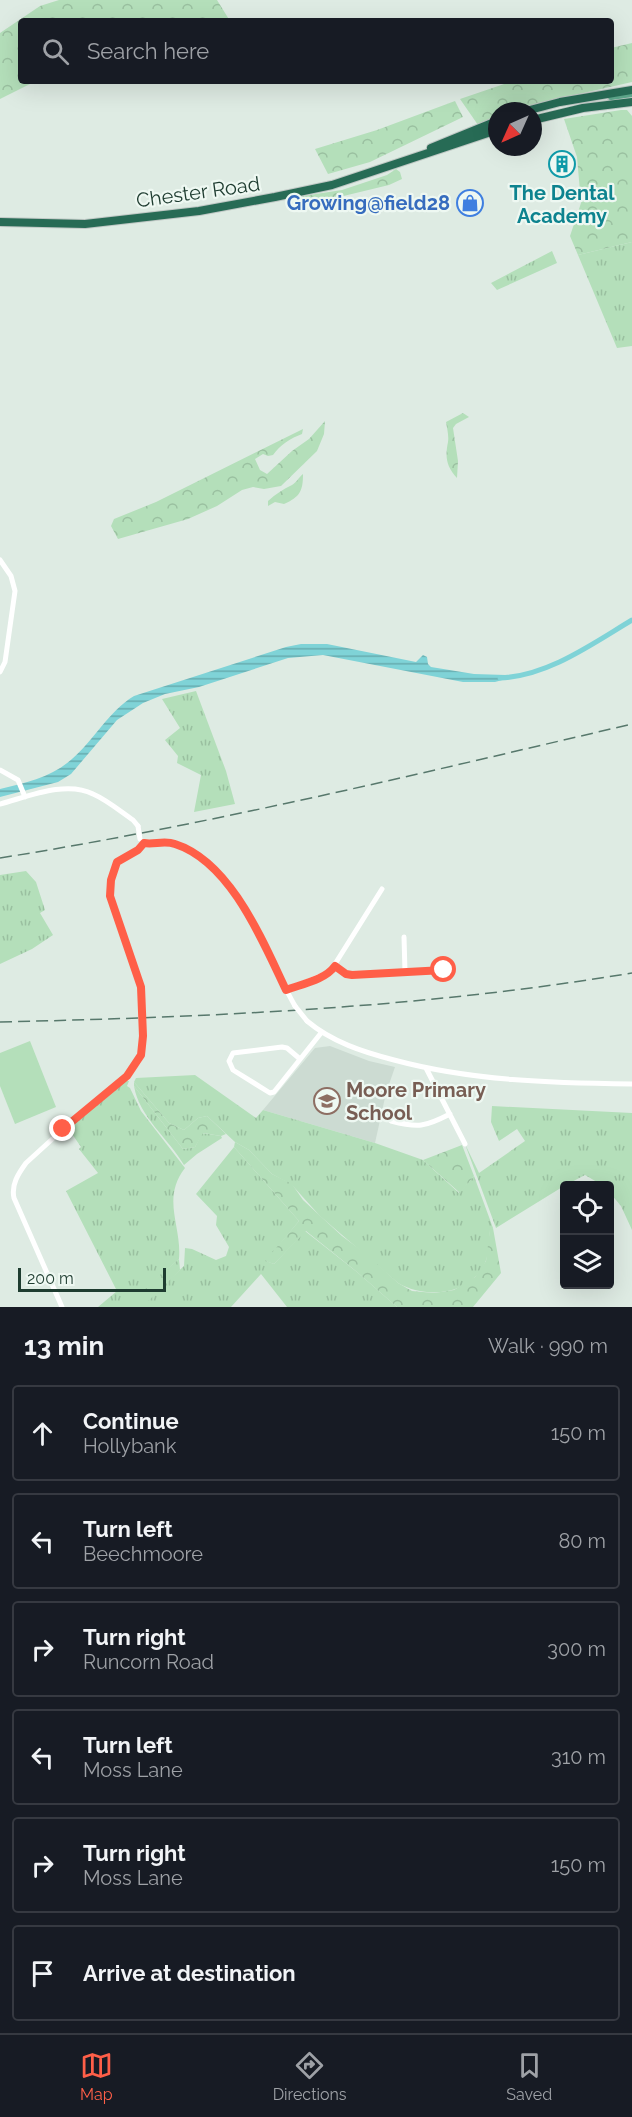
<!DOCTYPE html>
<html lang="en">
<head>
<meta charset="utf-8">
<style>
  body { margin:0; font-family:Raleway,sans-serif; background:#242831; color:#f1f3f6 }
  .controls { position:absolute; right:18px; bottom:18px; display:grid; overflow:hidden; border-radius:6px; box-shadow:0 6px 24px #0002 }
  .controls button { width:54px; height:54px; display:grid; place-items:center; padding:0; border:0; border-bottom:2px solid #363941; background:#171b24; color:#f1f3f6; font:30px sans-serif }
  .compass { position:absolute; left:488px; top:102px; width:54px; height:54px; border-radius:50%; background:#171b24; box-shadow:0 6px 24px #0002; rotate:225deg }
  .scale { position:absolute; left:18px; bottom:15px; width:148px; box-sizing:border-box; padding-left:6px; border:3px solid #1e3c30; border-top:0; font-size:16px; line-height:21px; white-space:nowrap; color:#1e3c30; -webkit-text-stroke:4px #eef8f2; paint-order:stroke }
  .stop { position:absolute; width:18px; height:18px; margin:-14px; border:4px solid #ff5f48; border-radius:50%; background:#fff }
  .stop.end { background:#ff5f48; border-color:#fff; box-shadow:0 2px 6px #0008 }
  .list { margin:0; padding:0; list-style:none }
  h2 { display:flex; justify-content:space-between; align-items:center; height:78px; margin:0; padding:0 24px; font-size:26px }
  h2 small { font-size:20px; font-weight:400; color:#9ea1a6 }
  .list li { display:grid; grid-template-columns:39px 1fr auto; gap:18px; align-items:center; box-sizing:border-box; height:96px; margin:0 12px 12px; padding:0 12px; border:2px solid #363941; border-radius:6px }
  .list b { display:block; font-size:22px; white-space:nowrap }
  .list p { margin:0; font-size:20px; white-space:nowrap; color:#9ea1a6 }
  .list em { font-size:20px; font-style:normal; color:#9ea1a6 }
  .icon { flex:none; width:33px; height:33px; fill:none; stroke:currentColor; stroke-width:2; stroke-linecap:round; stroke-linejoin:round }
  .map { position:relative; flex:none; width:632px; height:1307px; overflow:hidden }
  .search { position:absolute; background:#171b24; box-shadow:0 6px 24px #0002; left:18px; right:18px; top:18px; height:66px; display:flex; align-items:center; gap:15px; box-sizing:border-box; padding:0 21px; border-radius:6px; color:#9ea1a6; font-size:22px }
  .sheet { height:726px; background:#171b24 }
  nav { display:flex; justify-content:space-around; align-items:center; box-sizing:border-box; height:84px; border-top:2px solid #363941; background:#171b24; font-size:16px; color:#9ea1a6 }
  nav a { display:grid; justify-items:center; gap:3px }
  nav .on { color:#ff5f48 }
  .map>svg:first-child { display:block }
  .built { fill:#ccdbd2 }
  .grass { fill:url(#grass-tufts) }
  .forest { fill:url(#forest-crowns) }
  .pitch { fill:#b4dfba }
  .water { fill:url(#water-rules) }
  .lines { fill:none; stroke-linecap:round; stroke-linejoin:round }
  .canal { stroke:#7fd3d7; stroke-width:5 }
  .major-casing { stroke:#c0c8c5; stroke-width:9 }
  .highway-casing { stroke:#c0c8c5; stroke-width:10 }
  .minor { stroke:#fff; stroke-width:5 }
  .major { stroke:#5da58a; stroke-width:6 }
  .highway { stroke:#276b55; stroke-width:8 }
  .rail { stroke:#57786c; stroke-width:1.5; stroke-dasharray:12 6; stroke-linecap:butt }
  .minor-bridge { stroke:#fff; stroke-width:5 }
  .route { stroke:#ff5f48; stroke-width:8 }
  .labels { text-anchor:middle; stroke-width:4.5; stroke-linejoin:round; paint-order:stroke }
  .street-label { font-size:20px; fill:#1e3c30; stroke:#eef8f2 }
  .culture-label { font-size:20px; font-weight:bold; fill:#0d838f; stroke:#eef8f2 }
  .shop-label { font-size:20px; font-weight:bold; fill:#366cbe; stroke:#eef8f2; text-anchor:end }
  .education-label { font-size:20px; font-weight:bold; fill:#785e54; stroke:#eef8f2; text-anchor:start }
</style>
</head>
<body>
<div class="map">
<svg width="632" height="1307" viewBox="0 0 632 1307">
  <defs>
    <pattern id="grass-tufts" width="24" height="20" patternUnits="userSpaceOnUse" patternTransform="scale(1.5)"><rect width="24" height="20" fill="#b4dfba"/><path d="M3 7l-1-3M5 7V3M7 7l1-3M15 17l-1-3M17 17v-4M19 17l1-3" fill="none" stroke="#9ac0a0"/></pattern>
    <pattern id="forest-crowns" width="20" height="18" patternUnits="userSpaceOnUse" patternTransform="scale(1.5)"><rect width="20" height="18" fill="#b4dfba"/><path d="M2 6a3 3 0 1 1 6 0M12 15a3 3 0 1 1 6 0" fill="none" stroke="#9ac0a0"/></pattern>
    <pattern id="water-rules" width="6" height="5" patternUnits="userSpaceOnUse" patternTransform="scale(1.5)"><rect width="6" height="5" fill="#7fd3d7"/><path d="M0 2.5h6" fill="none" stroke="#67acaf"/></pattern>
  </defs>
  <rect width="100%" height="100%" fill="#deebe3"/>
  <path class="built" d="M330 1046 369 1061 395 1067 386 1093 375 1143 263 1110 315 1048Z"/>
  <path class="grass" d="M632 242V346L617 348 578 255Z
    M552 251 557 263 497 290 491 283Z
    M196 691 226 771 235 804 194 812 201 775 177 763 178 756 165 740 180 728 162 699Z
    M26 871 36 882 45 910 40 913 53 935 32 949 0 964V875Z
    M195 1075 256 1118 263 1110 375 1143 423 1160 459 1193 474 1176 493 1228 490 1230C489 1240 489 1254 485 1263 469 1296 426 1299 398 1283L320 1216 292 1185 272 1174 249 1150 235 1142 207 1116 198 1118 184 1130 169 1123 134 1082 136 1078Z
    M125 1081H129L127 1086 130 1088 141 1111 185 1168C161 1199 182 1226 179 1259L147 1287 142 1305 184 1266 185 1248 192 1249 216 1260 226 1256 229 1247 216 1225 217 1216 196 1194 234 1147 299 1221 266 1261 274 1264 305 1231 357 1272 397 1307H287L261 1274 231 1307H98L117 1291 66 1191 98 1173 79 1149 81 1147 68 1128Z
    M134 1086 183 1149 195 1147 202 1133 221 1136 222 1138 197 1154 184 1165C169 1139 139 1117 134 1086Z
    M492 1106 632 1113V1230L621 1206 610 1193V1186L602 1185 585 1175 564 1186 496 1228 465 1144 479 1173 525 1141 517 1129 499 1141 491 1122Z"/>
  <path class="forest" d="M59 0H217L230 21H21V81H36L0 99V33L40 6Z
    M632 43V82L539 103 516 111H497V118L478 125 460 99 513 81H611V48Z
    M455 101 463 117 370 162 328 174 315 149 377 130Z
    M621 110H627L632 116V242L578 255 570 236 581 203 577 157 564 119Z
    M396 169 400 172 402 179 389 185 298 207 296 197 342 190 387 175Z
    M463 413 469 417 456 424 453 428 458 461 457 478C446 466 445 457 448 442 449 436 447 428 446 422Z
    M325 421 324 434 317 451 281 486 264 489 253 487 242 490 217 506 188 519 118 539 111 526 114 519 156 502 303 429 302 434C291 438 280 445 273 455L268 456 263 454 255 459 260 470 267 474 292 451 309 439Z
    M303 474C303 491 300 497 284 504L275 502 268 506V501C276 494 283 489 292 485 296 483 299 477 303 474Z
    M134 1082 169 1123 184 1130 198 1118 207 1116 226 1134 221 1136 203 1133 195 1147 183 1149 134 1086Z
    M235 1142 249 1150 272 1174 292 1184 303 1200 342 1236 366 1254 398 1283 412 1291 434 1293 454 1290 475 1277 486 1261 490 1229 493 1228 501 1273 473 1307H397L357 1272 306 1231 274 1264 265 1261 299 1221 234 1147Z
    M462 1145 474 1176 460 1193 423 1160Z
    M179 1259 180 1270 143 1306 138 1301 148 1285Z"/>
  <path class="pitch" d="M30 1041 56 1107 15 1124 0 1086V1053Z"/>
  <path class="water" d="M301 644H327L416 662 423 655 427 657 428 664 431 667 474 674 506 675V679L495 682H463L323 655 288 658 199 687 165 694 143 703 117 720 71 774 58 782 0 797V789C26 783 52 777 72 759 95 739 108 712 134 696L286 647Z"/>
  <g class="lines">
    <path class="canal" d="M500 678C548 676 592 644 632 620"/>
    <defs>
      <path id="major" d="M611 97 632 94"/>
      <path id="highway" d="M526 111 560 102 632 90
        M533 120 583 108 632 102
        M431 148 497 121
        M0 222 85 224 199 211 275 197 332 185 497 130"/>
    </defs>
    <use href="#major" class="major-casing"/>
    <use href="#highway" class="highway-casing"/>
    <path class="minor" d="M0 560 11 576 15 591 5 662 0 672
      M0 770 18 780 25 797
      M0 804C27 797 66 780 93 794 107 800 120 811 133 820L138 826
      M144 843C155 845 164 840 176 844 238 865 265 954 295 1006
      M404 937 405 972
      M335 966 346 974 352 975 444 970
      M286 990 330 972 382 889
      M143 1012 141 987 110 896 111 880 117 862 138 850 144 843
      M307 1021C332 1042 363 1052 394 1060 472 1081 552 1083 632 1084
      M300 1059 287 1048 282 1047 233 1053 229 1061 233 1070 270 1093 274 1092 321 1033
      M426 1068 465 1144
      M391 1121C418 1128 425 1127 450 1114
      M62 1307 14 1198C11 1185 18 1174 26 1163L82 1112 127 1076 139 1061 143 1036"/>
    <use href="#major" class="major"/>
    <use href="#highway" class="highway"/>
    <path class="rail" d="M0 858C213 824 422 773 632 724
      M0 1022C213 1017 422 1008 632 973"/>
    <path class="minor-bridge" d="M138 826 140 839
      M295 1006 307 1021
      M143 1036V1012"/>
  </g>
  <g class="lines">
    <path class="route" d="M63 1129 127 1076 141 1055 143 1036 141 987 110 896 111 880 117 862 138 850 144 843C154 845 164 840 175 844 231 862 263 942 286 990 302 984 325 980 335 966L346 974 352 975 444 970"/>
  </g>
  <defs>
    <symbol id="building-ring" viewBox="-11 -11 22 22"><circle r="9.5" fill="#eef8f2" stroke="#0f9aa8" stroke-width="1.5"/><path d="M-4-6H4V6H1V3H-1V6H-4ZM-2.5-4.3h1.7v1.8h-1.7ZM.8-4.3h1.7v1.8H.8ZM-2.5-1h1.7V.8h-1.7ZM.8-1h1.7V.8H.8Z" fill="#0f9aa8"/></symbol>
    <symbol id="shop-ring" viewBox="-11 -11 22 22"><circle r="9.5" fill="#eef8f2" stroke="#3f7fe0" stroke-width="1.5"/><path d="M-5-2.5h2.3a2.7 3.5 0 0 1 5.4 0H5L5.5 6h-11ZM-1.5-2.5h3a1.5 2.3 0 0 0-3 0Z" fill="#3f7fe0"/></symbol>
    <symbol id="school-ring" viewBox="-11 -11 22 22"><circle r="9.5" fill="#eef8f2" stroke="#8d6e63" stroke-width="1.5"/><path d="M0-5L7-2L0 1L-7-2ZM-4 1L0 2.5L4 1V4Q0 6-4 4Z" fill="#8d6e63"/></symbol>
  </defs>
  <g fill-rule="evenodd">
    <use href="#building-ring" x="547" y="149" width="30" height="30"/>
    <use href="#shop-ring" x="455" y="188" width="30" height="30"/>
    <use href="#school-ring" x="312" y="1086" width="30" height="30"/>
  </g>
  <g class="labels">
    <g class="street-label">
      <text transform="translate(198 192) rotate(-8)" y="7">Chester Road</text>
    </g>
    <g class="culture-label">
      <text x="562" y="200">The Dental<tspan x="562" dy="23">Academy</tspan></text>
    </g>
    <g class="shop-label">
      <text x="450" y="210">Growing@field28</text>
    </g>
    <g class="education-label">
      <text x="346" y="1097">Moore Primary<tspan x="346" dy="23">School</tspan></text>
    </g>
  </g>
</svg>
<div class="controls">
<button><svg class="icon" aria-label="locate" viewBox="0 0 24 24"><circle cx="12" cy="12" r="6"/><path d="M12 2v4M12 18v4M2 12h4M18 12h4"/></svg></button>
<button><svg class="icon" aria-label="layers" viewBox="0 0 24 24"><path d="M12 4l9 5-9 5-9-5zM3 14l9 5 9-5"/></svg></button>
</div>
<svg class="compass" viewBox="-18 -18 36 36"><path d="M0-13l5 13h-10z" fill="#e53935"/><path d="M0 13l5-13h-10z" fill="#9ea1a6"/></svg>
<div class="scale">200 m</div>
<div class="stop" style="left:444px;top:970px"></div>
<div class="stop end" style="left:63px;top:1129px"></div>
<div class="search"><svg class="icon" aria-label="search" viewBox="0 0 24 24"><circle cx="10" cy="10" r="6"/><path d="M15 15l6 6"/></svg>Search here</div>
</div>
<section class="sheet">
<h2>13 min<small>Walk · 990 m</small></h2>
<ul class="list">
<li><svg class="icon" aria-label="ahead" viewBox="0 0 24 24"><path d="M12 20V5M6 11l6-6 6 6"/></svg><div><b>Continue</b><p>Hollybank</p></div><em>150 m</em></li>
<li><svg class="icon" aria-label="left" viewBox="0 0 24 24"><path d="M17 20v-9H6M10 6l-5 5 5 5"/></svg><div><b>Turn left</b><p>Beechmoore</p></div><em>80 m</em></li>
<li><svg class="icon" aria-label="right" viewBox="0 0 24 24"><path d="M7 20v-9h11M14 6l5 5-5 5"/></svg><div><b>Turn right</b><p>Runcorn Road</p></div><em>300 m</em></li>
<li><svg class="icon" aria-label="left" viewBox="0 0 24 24"><path d="M17 20v-9H6M10 6l-5 5 5 5"/></svg><div><b>Turn left</b><p>Moss Lane</p></div><em>310 m</em></li>
<li><svg class="icon" aria-label="right" viewBox="0 0 24 24"><path d="M7 20v-9h11M14 6l5 5-5 5"/></svg><div><b>Turn right</b><p>Moss Lane</p></div><em>150 m</em></li>
<li><svg class="icon" aria-label="arrive" viewBox="0 0 24 24"><path d="M6 21V4h12l-3 4 3 4H6"/></svg><div><b>Arrive at destination</b></div></li>
</ul>
</section>
<nav>
<a class="on"><svg class="icon" aria-label="map" viewBox="0 0 24 24"><path d="M3 6l6-2 6 2 6-2v14l-6 2-6-2-6 2zM9 4v14M15 6v14"/></svg>Map</a>
<a><svg class="icon" aria-label="directions" viewBox="0 0 24 24"><path d="M12 3l9 9-9 9-9-9zM9 14v-3h6M13 9l2 2-2 2"/></svg>Directions</a>
<a><svg class="icon" aria-label="saved" viewBox="0 0 24 24"><path d="M7 4h10v16l-5-4-5 4z"/></svg>Saved</a>
</nav>
</body>
</html>
